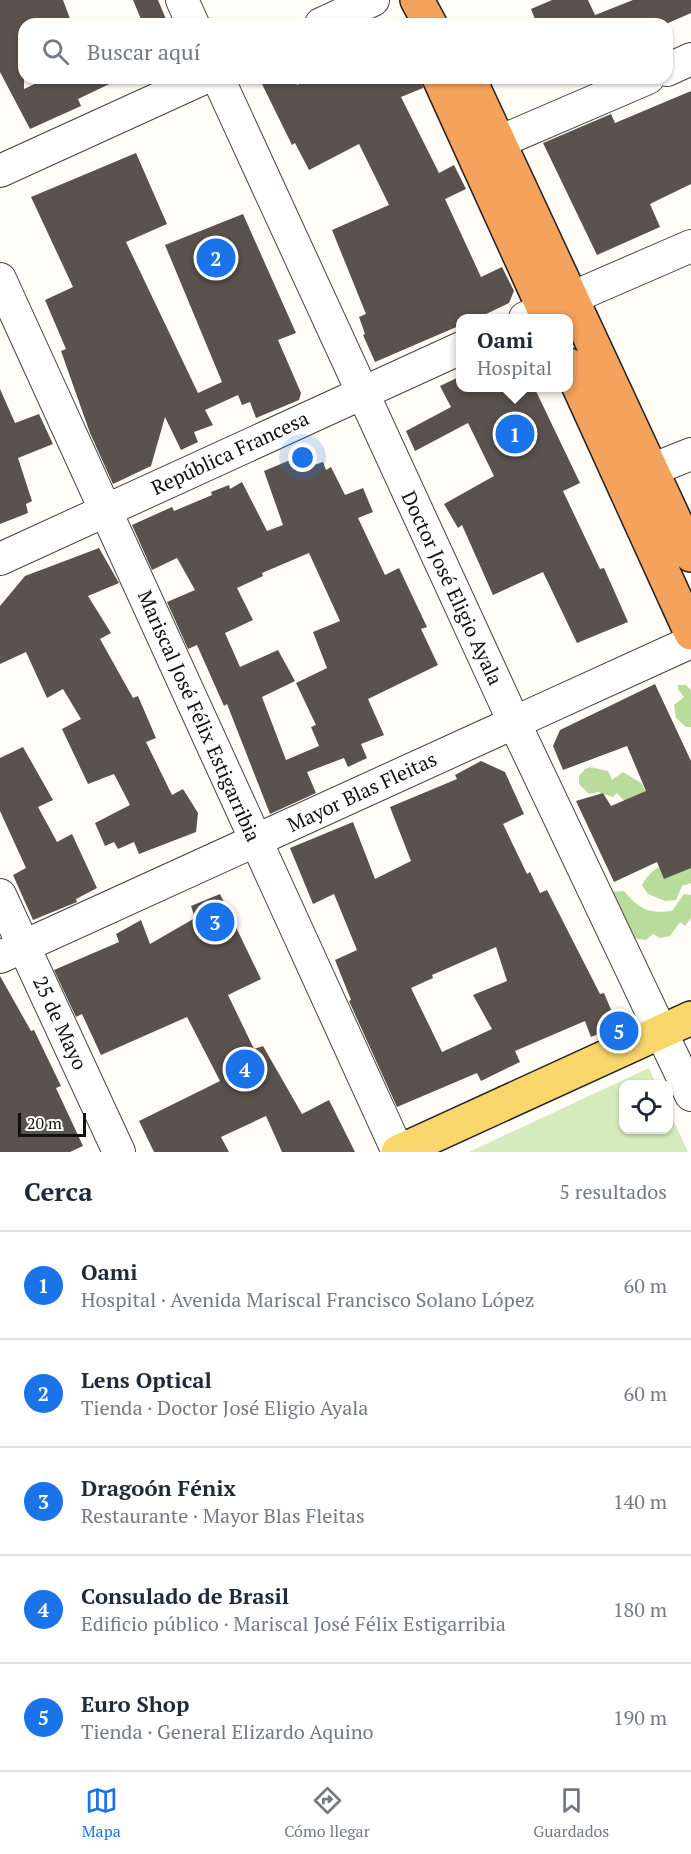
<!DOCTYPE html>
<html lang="es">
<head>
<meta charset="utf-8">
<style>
  body { margin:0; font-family:"PT Serif",serif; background:#f6f6f7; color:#1f2937 }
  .controls { position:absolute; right:18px; bottom:18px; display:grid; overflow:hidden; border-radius:12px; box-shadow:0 2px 4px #0004 }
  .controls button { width:54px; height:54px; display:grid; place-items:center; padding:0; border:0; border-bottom:2px solid #e0e1e3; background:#fff; color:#1f2937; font:30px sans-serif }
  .scale { position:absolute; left:18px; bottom:15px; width:68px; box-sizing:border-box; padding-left:6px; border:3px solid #111; border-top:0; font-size:16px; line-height:21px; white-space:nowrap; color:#111; -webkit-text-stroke:4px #fff; paint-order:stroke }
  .you { position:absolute; left:303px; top:458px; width:21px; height:21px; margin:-15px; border:4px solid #fff; border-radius:50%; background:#1a73e8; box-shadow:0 0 0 9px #1a73e833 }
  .badge { display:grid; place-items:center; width:39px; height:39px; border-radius:50%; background:#1a73e8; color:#fff; font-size:20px; font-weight:700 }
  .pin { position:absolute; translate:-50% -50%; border:3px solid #fff; box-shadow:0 2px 6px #0006 }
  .popup { position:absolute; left:456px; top:314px; width:117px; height:78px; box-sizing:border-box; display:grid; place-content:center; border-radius:12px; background:#fff; filter:drop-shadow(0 2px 4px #0005); font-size:20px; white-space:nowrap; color:#747a83 }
  .popup b { font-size:22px; color:#1f2937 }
  .popup::after { content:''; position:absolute; left:50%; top:100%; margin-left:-12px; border:12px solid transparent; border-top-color:#fff }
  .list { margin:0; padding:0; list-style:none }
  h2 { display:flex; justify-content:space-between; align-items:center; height:78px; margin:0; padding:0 24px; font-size:26px }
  h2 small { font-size:20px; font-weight:400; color:#747a83 }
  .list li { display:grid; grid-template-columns:39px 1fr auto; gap:18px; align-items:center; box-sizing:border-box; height:108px; padding:0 24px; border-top:2px solid #e0e1e3 }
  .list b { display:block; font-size:22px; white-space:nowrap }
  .list p { margin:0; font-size:20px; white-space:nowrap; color:#747a83 }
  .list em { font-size:20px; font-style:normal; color:#747a83 }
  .icon { flex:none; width:33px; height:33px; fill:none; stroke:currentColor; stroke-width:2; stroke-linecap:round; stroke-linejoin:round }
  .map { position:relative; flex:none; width:691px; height:1152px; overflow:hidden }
  .search { position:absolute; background:#fff; box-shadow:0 2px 4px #0004; left:18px; right:18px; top:18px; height:66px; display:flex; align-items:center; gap:15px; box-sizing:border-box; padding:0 21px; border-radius:18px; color:#747a83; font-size:22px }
  .sheet { height:618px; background:#fff }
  nav { display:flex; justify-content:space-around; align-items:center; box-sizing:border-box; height:84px; border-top:2px solid #e0e1e3; background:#fff; font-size:16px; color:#747a83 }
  nav a { display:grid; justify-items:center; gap:3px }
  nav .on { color:#1a73e8 }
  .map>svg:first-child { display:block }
  .green { fill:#d5ebbd }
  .forest { fill:#b9dc9c }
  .building { fill:#5a524d; fill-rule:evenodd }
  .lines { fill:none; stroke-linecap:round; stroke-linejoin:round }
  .minor-casing { stroke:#444; stroke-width:34 }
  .major-casing { stroke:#222; stroke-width:36 }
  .highway-casing { stroke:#222; stroke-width:36 }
  .minor { stroke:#fff; stroke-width:32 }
  .major { stroke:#f9d66b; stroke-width:33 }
  .highway { stroke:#f5a25d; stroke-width:33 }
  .labels { text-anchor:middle; stroke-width:6; stroke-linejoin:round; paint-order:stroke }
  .street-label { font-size:20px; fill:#111; stroke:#fff }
</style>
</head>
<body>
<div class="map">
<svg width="691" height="1152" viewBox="0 0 691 1152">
  <rect width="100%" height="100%" fill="#fffdf5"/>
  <path class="green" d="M649 1068 656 1084H624V1130H668L669 1111 688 1152H469Z"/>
  <path class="forest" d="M678 685H686L691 690V727H686L676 718 674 705 684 697 678 689Z
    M590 767 608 771 612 780 623 772 641 783 646 791 628 805 617 793 613 797 598 792 589 794 579 784V776L585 769Z
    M681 856 691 864V883L682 886 676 900 665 901 648 894 642 885C651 868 664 864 681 856Z
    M624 891C639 909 648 914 672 911L684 894 691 895V918L685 926 680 922 670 936 660 938 653 934 646 940 627 937 607 892Z"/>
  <path class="building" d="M0 0H63L72 24H24V89L47 78H122L78 99 81 106 30 129 0 72Z
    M133 0H158L168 24H143Z
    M552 0H588L595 15 633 0H691V13L666 24H537L531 9Z
    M259 78H294L297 85 311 78H421L423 88 401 97 439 173 454 165 466 189 445 199 481 277 502 267 514 291 509 303 478 318H461V325L375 362 363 335 365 334 359 317 366 314 332 230 389 205 359 144 309 170 295 143 292 145Z
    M691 91V184L650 204 660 227 597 255 543 143 611 114 615 123Z
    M136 153 167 224 126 242 198 393 222 382 165 245 243 214 296 333 278 340 301 393 299 400 256 418 250 402 242 405 238 395 205 410 213 425 194 432 198 442 181 450 165 417 151 466 113 484 90 433 61 351 66 349 45 300 73 287 31 197Z
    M461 376V387H534L580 483 563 491 600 569 604 568 628 622 577 643 543 572 493 595 462 525 458 528 444 504 494 476 468 423 415 451 406 431 451 407 440 386Z
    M0 389 15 423 39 414 53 444 18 458 32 501 26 504 28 513 0 524Z
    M307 453 314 465 323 462 326 470 331 467 345 495 363 488 373 512 358 518 385 575 399 568 427 627 421 629 438 665 368 699 384 735 361 744 367 758 348 767 344 758 307 772 316 793 270 814 227 704 224 706 197 645 188 649 167 602 195 590 177 558 152 570 132 525 172 507 174 511 212 495 211 492 229 485 230 489 242 482 267 531 283 525 264 471ZM309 553 340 621 313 632 327 668 296 683 316 725 311 727 319 746 286 760 262 697 295 681 278 650 240 667 225 633 253 620 237 588 263 576 262 573Z
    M99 548 119 583 88 596 111 633 100 639 133 698 138 696 156 738 146 742 172 795 183 789 198 813 196 832 139 854 134 842 118 849 114 842 105 846 95 823 130 805 114 774 88 784 62 729 81 719 63 689 47 698 26 652 0 664V606L25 576Z
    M655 684 691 761V868L664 879 657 862 614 882 576 801 603 793 611 806 646 791 627 746 563 770 553 746 560 730Z
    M23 747 53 800 38 807 57 842 72 834 97 888 76 899 77 902 33 920 13 875 26 868 0 811V758Z
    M481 761 505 772 524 814 503 824 527 874 530 872 540 893 547 890 600 994 604 993 615 1019 610 1029 591 1037 585 1021 515 1051 520 1062 481 1081 477 1073 397 1107 349 1001 351 1000 335 960 357 950 334 894 313 904 290 848 353 822 375 879 411 861 390 807 457 779 455 775ZM496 947 507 981 473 995 492 1029 442 1052 411 988 433 978 432 975Z
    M220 894 261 979 228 995 254 1049 263 1046 302 1114 329 1100 355 1152H282L266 1116 221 1137 229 1152H154L139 1121 220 1081 187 1017 101 1055 82 1014 76 1017 54 970 119 942 116 934 141 920 150 944 195 918 191 906Z
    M0 976 31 1031 34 1030 61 1086 56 1088 83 1146 70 1152H0Z"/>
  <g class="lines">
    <defs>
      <path id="minor" d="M182 0 193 24
        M321 24 373 0
        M667 70 691 59
        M218 78 514 722 691 1095
        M499 142 648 78
        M0 171 204 78
        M0 279 398 1152
        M525 318 691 246
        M651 470 691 454
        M0 559 461 348
        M0 895 119 1152
        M0 957 691 642"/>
      <path id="major" d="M398 1152 691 1018"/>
      <path id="highway" d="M417 0 430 24
        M439 78 548 318
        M469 78 691 555
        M569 365 691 633"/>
    </defs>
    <use href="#minor" class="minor-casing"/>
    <use href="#major" class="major-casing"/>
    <use href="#highway" class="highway-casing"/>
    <use href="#minor" class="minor"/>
    <use href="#major" class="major"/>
    <use href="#highway" class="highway"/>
  </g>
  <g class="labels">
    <g class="street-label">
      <text transform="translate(230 453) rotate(-25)" y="7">República Francesa</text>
      <text transform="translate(452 588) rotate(65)" y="7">Doctor José Eligio Ayala</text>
      <text transform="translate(199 716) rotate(66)" y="7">Mariscal José Félix Estigarribia</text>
      <text transform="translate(362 792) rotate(-25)" y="7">Mayor Blas Fleitas</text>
      <text transform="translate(60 1023) rotate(65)" y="7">25 de Mayo</text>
    </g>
  </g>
</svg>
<div class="controls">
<button><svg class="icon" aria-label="locate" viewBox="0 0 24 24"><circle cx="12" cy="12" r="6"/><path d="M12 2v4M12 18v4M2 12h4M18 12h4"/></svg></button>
</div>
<div class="scale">20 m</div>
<div class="you"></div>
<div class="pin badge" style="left:515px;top:434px">1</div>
<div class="popup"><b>Oami</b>Hospital</div>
<div class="pin badge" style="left:216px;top:258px">2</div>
<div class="pin badge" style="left:215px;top:922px">3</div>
<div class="pin badge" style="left:245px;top:1069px">4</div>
<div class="pin badge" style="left:619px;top:1031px">5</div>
<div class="search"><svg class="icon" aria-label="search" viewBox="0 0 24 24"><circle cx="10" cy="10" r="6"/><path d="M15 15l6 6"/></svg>Buscar aquí</div>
</div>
<section class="sheet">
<h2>Cerca<small>5 resultados</small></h2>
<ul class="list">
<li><span class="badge">1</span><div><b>Oami</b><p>Hospital · Avenida Mariscal Francisco Solano López</p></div><em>60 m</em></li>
<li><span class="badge">2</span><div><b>Lens Optical</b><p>Tienda · Doctor José Eligio Ayala</p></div><em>60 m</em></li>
<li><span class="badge">3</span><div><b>Dragoón Fénix</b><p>Restaurante · Mayor Blas Fleitas</p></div><em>140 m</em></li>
<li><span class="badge">4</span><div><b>Consulado de Brasil</b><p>Edificio público · Mariscal José Félix Estigarribia</p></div><em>180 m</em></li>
<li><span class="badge">5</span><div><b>Euro Shop</b><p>Tienda · General Elizardo Aquino</p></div><em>190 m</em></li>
</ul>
</section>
<nav>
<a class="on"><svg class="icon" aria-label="map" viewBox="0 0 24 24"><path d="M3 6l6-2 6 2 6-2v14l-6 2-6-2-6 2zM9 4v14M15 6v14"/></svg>Mapa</a>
<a><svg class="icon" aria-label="directions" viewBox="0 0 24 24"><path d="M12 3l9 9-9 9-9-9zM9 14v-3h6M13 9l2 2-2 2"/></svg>Cómo llegar</a>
<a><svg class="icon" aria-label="saved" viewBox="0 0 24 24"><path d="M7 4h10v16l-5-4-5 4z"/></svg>Guardados</a>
</nav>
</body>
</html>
